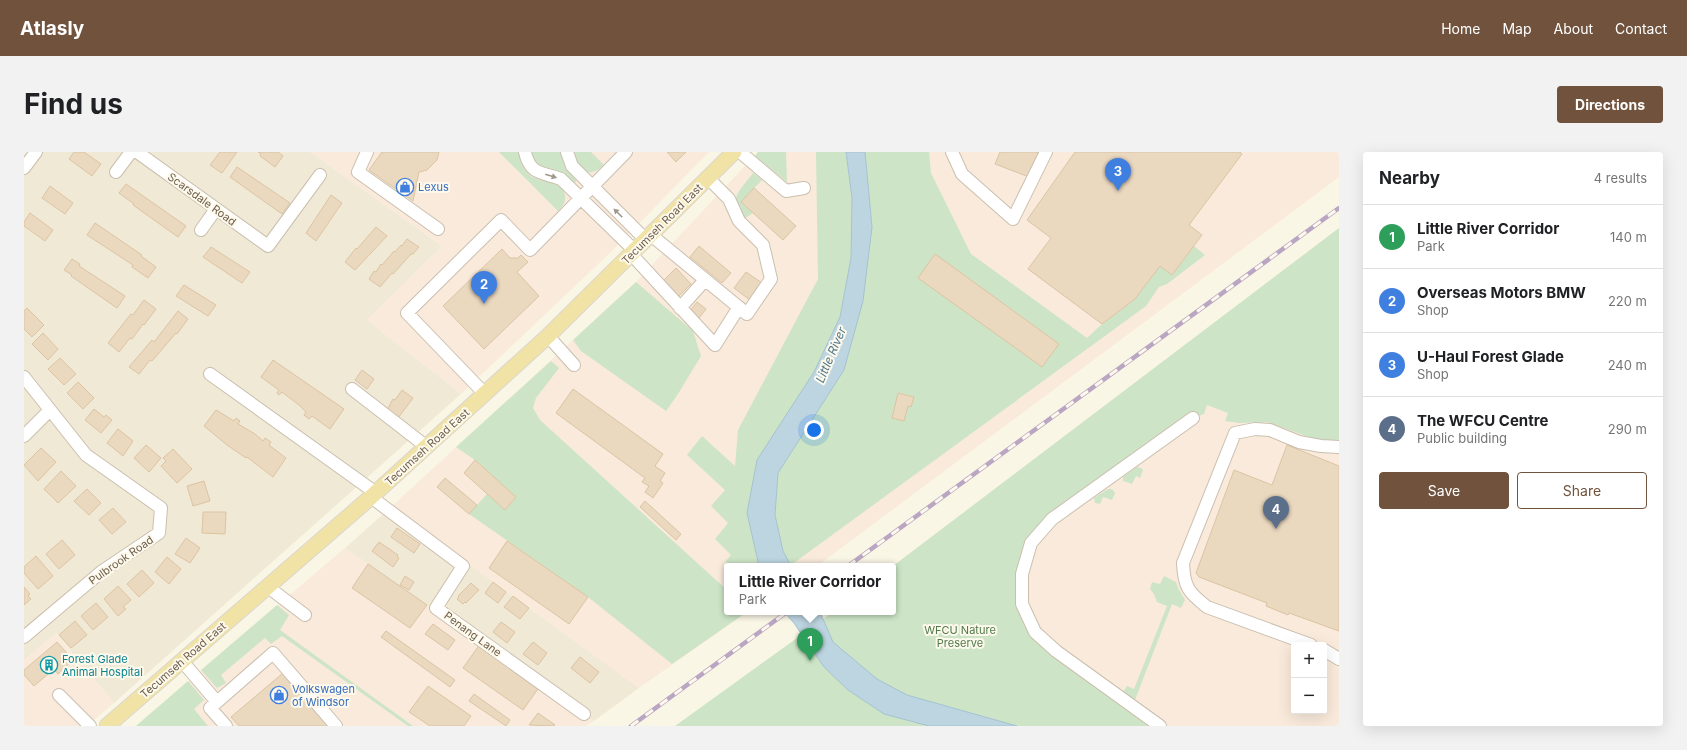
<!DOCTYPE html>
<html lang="en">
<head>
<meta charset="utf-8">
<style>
  body { margin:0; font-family:Inter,sans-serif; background:#f2f2f2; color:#202124 }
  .controls { position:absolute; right:12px; bottom:12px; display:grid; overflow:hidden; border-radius:4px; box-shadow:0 4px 16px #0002 }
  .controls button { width:36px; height:36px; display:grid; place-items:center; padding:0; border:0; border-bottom:1px solid #e0e0e0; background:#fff; color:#202124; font:20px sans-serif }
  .you { position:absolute; left:790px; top:278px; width:14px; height:14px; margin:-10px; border:3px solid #fff; border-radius:50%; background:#1a73e8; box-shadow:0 0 0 6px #1a73e833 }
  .badge { display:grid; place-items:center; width:26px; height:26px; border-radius:50%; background:#71523c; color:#fff; font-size:13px; font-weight:700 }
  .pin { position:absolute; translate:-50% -33px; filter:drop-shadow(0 1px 2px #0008) }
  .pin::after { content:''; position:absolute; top:21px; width:14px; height:12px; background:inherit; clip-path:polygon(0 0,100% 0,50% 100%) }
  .popup { position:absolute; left:700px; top:411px; width:172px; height:52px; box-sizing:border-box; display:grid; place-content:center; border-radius:4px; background:#fff; filter:drop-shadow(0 1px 3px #0005); font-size:13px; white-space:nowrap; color:#757577 }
  .popup b { font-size:15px; color:#202124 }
  .popup::after { content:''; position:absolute; left:50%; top:100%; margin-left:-8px; border:8px solid transparent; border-top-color:#fff }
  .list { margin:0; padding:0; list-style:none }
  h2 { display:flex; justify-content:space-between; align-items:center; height:52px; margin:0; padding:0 16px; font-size:17px }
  h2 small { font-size:13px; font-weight:400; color:#757577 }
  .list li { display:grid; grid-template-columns:26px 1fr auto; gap:12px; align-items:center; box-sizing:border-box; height:64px; padding:0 16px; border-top:1px solid #e0e0e0 }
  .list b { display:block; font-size:15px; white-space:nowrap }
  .list p { margin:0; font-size:13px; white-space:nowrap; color:#757577 }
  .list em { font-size:13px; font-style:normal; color:#757577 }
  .actions { display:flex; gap:8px; padding:12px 16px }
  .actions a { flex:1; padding:9px 0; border:1px solid #71523c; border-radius:4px; text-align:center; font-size:14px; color:#71523c }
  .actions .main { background:#71523c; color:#fff }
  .map { position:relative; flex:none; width:1315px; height:574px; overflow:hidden; border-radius:4px }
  header { display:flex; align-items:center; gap:24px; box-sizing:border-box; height:56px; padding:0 20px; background:#71523c; color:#fff }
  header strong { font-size:19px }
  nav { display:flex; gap:22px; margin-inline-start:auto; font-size:14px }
  .intro { display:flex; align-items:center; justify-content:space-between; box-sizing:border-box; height:96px; padding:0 24px }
  h1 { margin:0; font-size:28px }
  .button { padding:10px 18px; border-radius:4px; background:#71523c; color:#fff; font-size:14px; font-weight:700 }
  main { display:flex; gap:24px; padding:0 24px }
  aside { flex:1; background:#fff; border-radius:4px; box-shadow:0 4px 16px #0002 }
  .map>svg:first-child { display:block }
  .residential { fill:#f0e9d5 }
  .commercial { fill:#f9eadb; fill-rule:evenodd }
  .green { fill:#cde5c6 }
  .water { fill:#bdd5e1; stroke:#a4c2d1 }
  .building { fill:#ead8bf; stroke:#dcc4a3 }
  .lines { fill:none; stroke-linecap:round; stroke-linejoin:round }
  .minor-casing { stroke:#cabfae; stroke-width:14 }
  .major-casing { stroke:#dad6d1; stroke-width:17 }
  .minor { stroke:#fff; stroke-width:12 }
  .major { stroke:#f1e3a6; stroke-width:15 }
  .rail-casing { stroke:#baa6c2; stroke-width:4.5 }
  .rail { stroke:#fdf9ec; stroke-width:3; stroke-dasharray:9; stroke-linecap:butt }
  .oneway { fill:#a2988c }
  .labels { text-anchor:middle; stroke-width:4; stroke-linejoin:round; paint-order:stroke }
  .shop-label { font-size:11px; fill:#366cbe; stroke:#fdf9ec; text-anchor:start }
  .street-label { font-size:11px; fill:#70604e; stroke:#fdf9ec }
  .park-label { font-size:11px; fill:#507a4a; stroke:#fdf9ec }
  .culture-label { font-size:11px; fill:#0d838f; stroke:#fdf9ec; text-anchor:start }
  .water-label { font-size:12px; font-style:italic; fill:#51788d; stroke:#fdf9ec }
</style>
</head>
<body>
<header>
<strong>Atlasly</strong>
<nav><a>Home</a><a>Map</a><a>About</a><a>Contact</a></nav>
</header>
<div class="intro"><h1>Find us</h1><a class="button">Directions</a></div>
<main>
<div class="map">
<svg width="1315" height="574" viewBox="0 0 1315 574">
  <rect width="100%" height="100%" fill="#faf6e6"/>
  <path class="residential" d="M0 0H286L418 94 343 168 437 242 90 551 32 481 0 508Z
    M367 355 615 536 570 569 321 396Z"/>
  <path class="commercial" d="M286 0H685L590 97 437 242 343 168 418 94Z
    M734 0H822L790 220 723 361 735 414H703V460H723L615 536 367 355 612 130Z
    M841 0H1315V25L793 414H767L759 399 754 321 820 218 848 75Z
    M1315 76V574H993L809 460H869V414ZM1270 493H1300V559H1270Z
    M321 396 570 569 562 574H112Z
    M31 481 90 551 63 574H0V508Z"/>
  <path class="green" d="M475 0H495C496 10 499 18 507 24 517 31 537 28 541 43 542 50 539 54 534 59Z
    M507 0H538L541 14 552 28V30L549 31 535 20 513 14 508 4Z
    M550 0H567L580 13C564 28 555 18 550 0Z
    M734 0H762L763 30 731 4Z
    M792 0H822L828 46 827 106 816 165 723 361 735 414H706L701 410 707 403 691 387 704 371 687 354 701 338 663 303 678 284 711 314 714 278 794 127Z
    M841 0H905L907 21 947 102 1063 186 1078 172 1111 147 1136 114 1148 123 1170 94 1181 103 1143 132 1135 135 1122 154 767 413 759 399 751 363 754 321 820 218 848 75Z
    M729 21 738 28 717 50 729 61 718 68C704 45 715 40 729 21Z
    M1315 76V290L1293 288 1243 270 1215 271 1201 269 1204 261 1183 253 1180 262 1169 266 1028 367 1007 391 998 451 1011 480 1136 574H651L809 460H869V414Z
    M612 130 669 179 677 204 654 242 642 259 557 199 549 188Z
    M527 209 535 216 512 246 509 256 516 268 703 438V460H723L648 512 564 445 445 362 463 342 481 358 492 345 451 308 432 295Z
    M1113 315 1117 316 1119 318 1116 326 1112 324 1108 332 1099 329V325Z
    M1084 337H1088L1091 341 1088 348 1079 345 1076 352 1071 351 1070 346Z
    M1140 424 1152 430 1154 436 1161 448 1157 456 1148 452 1111 548 1099 540 1103 534 1110 537 1143 454 1133 450 1130 442 1126 437 1128 430 1136 432Z
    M253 453 265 463 256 478 389 574H384L258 484 247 492 241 486 197 523 202 531 193 536 177 518Z
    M164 529 180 548 170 557 184 574H112Z"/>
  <path class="water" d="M822 0H841L848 75 839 149 820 218 754 321 751 363 759 399 767 414H735L723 361 733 308 790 220 816 165 827 106 828 46Z
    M760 460H796L809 490 853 527 883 543 993 574H905L860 562 824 538 800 515 770 471Z"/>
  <path class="building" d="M50 0H60L77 12 68 24 45 7Z
    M196 0H213L198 21 186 13Z
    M234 0H254L259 4 251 15 236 4 237 2Z
    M358 0H415L413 8 403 18 395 20 389 49 345 18Z
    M643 0H662L652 10Z
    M976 0H1011L1015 1 1005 25 971 12Z
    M1051 0H1216L1218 2 1165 73 1178 83 1148 123 1136 114 1111 147 1078 172 1004 117 1027 86 1003 68Z
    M213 15 266 51 258 62 206 25Z
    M102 32 162 74 154 85 109 53 110 52 95 41Z
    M26 34 49 51 41 62 18 46Z
    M730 36 772 74 759 88 717 50Z
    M307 43 318 51 292 89 282 81Z
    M6 61 29 78 21 89 0 74V70Z
    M71 71 118 103 117 104 132 115 124 126 108 115 109 113 63 83Z
    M352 75 363 84 331 118 321 110 332 96 333 97Z
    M383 87 395 95 389 102H387L369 122 368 121 356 135 345 127 350 119 352 120 357 112 358 113 370 99 371 100 377 93 378 94Z
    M675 94 707 121 698 131 666 105Z
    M187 95 226 120 218 131 179 105Z
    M478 97 486 106H494L497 103 504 110 493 120 515 144 460 197 419 154Z
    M911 102 1035 192 1018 215 894 126Z
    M48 107 56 112 55 114 101 144 93 156 47 124 48 123 40 118Z
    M652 116 667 132 654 145 638 130Z
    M722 120 738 131 726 148 710 136Z
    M160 133 192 153 184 164 152 144Z
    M120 148 132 157 120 173 119 172 108 187 106 186 95 200 84 191 107 162 109 163Z
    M673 150 682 157 675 166 666 159Z
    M3 156 20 173 8 185 0 177V159Z
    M154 159 164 167 153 182 152 181 128 209 126 208 115 222 105 215 128 188 130 190Z
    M19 181 34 197 24 208 8 192Z
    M36 206 52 222 40 233 24 217Z
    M249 208 320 257 306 277 288 264 285 267 280 263 282 260 275 253 258 240 255 243 253 241 255 238 237 225Z
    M338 218 350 227 343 237 331 228Z
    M54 230 70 246 59 257 43 241Z
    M549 237 639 302 631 314 641 321 636 329 639 331 629 346 621 340 625 334 618 330 621 326 532 261Z
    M378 238 389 246 374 266 363 258 369 247 371 248Z
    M874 241 890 245 887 255 884 254 880 269 868 266Z
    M70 257 80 265 82 263 88 268 77 281 61 268Z
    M192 258 210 269 212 266 216 269 214 272 231 282 239 289 241 286 247 290 245 293 262 306 249 325 223 305 222 306 203 293 180 274Z
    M94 277 109 289 99 304 83 291Z
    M122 293 137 306 125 320 110 306Z
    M1263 293 1315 314V479L1265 461 1264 463 1242 454 1243 451 1175 425 1172 421 1210 318 1248 333Z
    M17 296 32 310 14 329 0 313Z
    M149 297 168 317 153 331 137 314 142 309 139 306Z
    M451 308 492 345 481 358 440 321Z
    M37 319 52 334 34 351 20 337Z
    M421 326 453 353 445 362 413 335Z
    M180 329 186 349 169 354 163 334Z
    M63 337 77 351 65 363 50 349Z
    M621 349 657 382 652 388 616 355Z
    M89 356 102 370 88 382 75 368Z
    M179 360H202L201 382 178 381Z
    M373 376 396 392 390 401 367 385Z
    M162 386 176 396 166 411 151 402Z
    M38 388 51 403 35 417 22 402Z
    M483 389 564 445 545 472 465 416Z
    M355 390 374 403 373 404 375 406 369 415 348 399Z
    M12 404 29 424 14 437 0 421V415Z
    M143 405 157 417 145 432 131 420Z
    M344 412 403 453 386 476 328 436Z
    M118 418 130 431 115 445 103 432Z
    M381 424 390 430 385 438 376 433Z
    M469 430 482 440 474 451 461 441Z
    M447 431 455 438 442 451 441 450 439 452 433 447 435 445 434 444Z
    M94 434 107 448 99 455 102 457 94 464 80 447Z
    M0 435 6 442 4 444 7 447 0 453Z
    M489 444 505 456 496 467 480 455Z
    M72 451 84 465 69 478 57 464Z
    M51 469 63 483 47 496 35 483Z
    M477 470 491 480 483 491 469 480Z
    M409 472 431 488 424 498 401 482Z
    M362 479 431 528 426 535 357 485Z
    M33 490 49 508 34 522 30 517 10 534 0 523V518Z
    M509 490 523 501 514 513 499 502Z
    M456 492 516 534 499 558 439 516Z
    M556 505 575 520 566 531 547 516Z
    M259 521 304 574H215L207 565Z
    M404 534 447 564 440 574H406L385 560Z
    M450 542 486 568 482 574 445 549Z
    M514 561 531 573 530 574 505 573Z"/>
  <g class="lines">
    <defs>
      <path id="minor" d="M113 0 244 94 296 23
        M343 0 334 20 414 77
        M501 0C506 23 518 20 537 27L611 99
        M543 0 548 14 622 88
        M716 0 762 39 780 36
        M928 0 938 22 989 67 1022 0
        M0 16 12 0
        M92 20 107 0
        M177 78 192 57
        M627 83 723 162 747 127 739 93 715 69 705 47 684 26
        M608 103 691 193 715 155
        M656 156 681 128
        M524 184 550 213
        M186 222 352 341
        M0 225 62 303 137 356 135 381 77 420 0 485
        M328 237 403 295
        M461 242 383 161 477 68 506 98 602 0
        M0 284 26 258
        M347 345 439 414 412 456 560 562
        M244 435 281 463
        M1287 493 1183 455C1164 440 1160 435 1159 411L1211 281 1231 277 1246 278 1275 290 1297 294 1315 295
        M1300 498 1315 507
        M158 509 193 550 249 501 312 574
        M35 543 66 574
        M193 550 186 556 202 574
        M1136 574 1032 499 1011 480 998 452V422L1007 391 1028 367 1169 266"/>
      <path id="major" d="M83 574 347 345 524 184 710 0"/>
    </defs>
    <use href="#minor" class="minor-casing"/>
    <use href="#major" class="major-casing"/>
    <use href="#minor" class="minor"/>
    <use href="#major" class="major"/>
    <defs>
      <path id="rail" d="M824 414 1315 56
        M607 574 763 460"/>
    </defs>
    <use href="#rail" class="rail-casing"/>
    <use href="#rail" class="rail"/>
  </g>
  <defs><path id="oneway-solid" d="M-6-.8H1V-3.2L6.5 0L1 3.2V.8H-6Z"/></defs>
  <g class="oneway">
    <use href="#oneway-solid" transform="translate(527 24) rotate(18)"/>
    <use href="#oneway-solid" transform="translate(594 61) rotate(-135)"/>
  </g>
  <defs>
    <symbol id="shop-ring" viewBox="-11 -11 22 22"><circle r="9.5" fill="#fdf9ec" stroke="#3f7fe0" stroke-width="1.5"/><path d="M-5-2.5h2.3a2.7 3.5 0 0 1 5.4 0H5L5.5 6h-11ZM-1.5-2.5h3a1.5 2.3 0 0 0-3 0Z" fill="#3f7fe0"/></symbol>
    <symbol id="building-ring" viewBox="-11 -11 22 22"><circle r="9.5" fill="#fdf9ec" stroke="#0f9aa8" stroke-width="1.5"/><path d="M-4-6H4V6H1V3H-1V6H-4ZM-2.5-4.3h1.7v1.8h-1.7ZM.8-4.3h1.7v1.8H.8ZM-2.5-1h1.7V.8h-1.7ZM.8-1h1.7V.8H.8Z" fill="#0f9aa8"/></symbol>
  </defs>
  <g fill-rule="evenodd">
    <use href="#shop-ring" x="371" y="25" width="20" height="20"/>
    <use href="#building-ring" x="15" y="503" width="20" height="20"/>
    <use href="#shop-ring" x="245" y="533" width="20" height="20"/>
  </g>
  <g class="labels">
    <g class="shop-label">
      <text x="394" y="39">Lexus</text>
      <text x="268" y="541">Volkswagen<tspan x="268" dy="13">of Windsor</tspan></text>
    </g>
    <g class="street-label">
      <text transform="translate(178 47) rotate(36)" y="4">Scarsdale Road</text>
      <text transform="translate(638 72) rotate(-45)" y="4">Tecumseh Road East</text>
      <text transform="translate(403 295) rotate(-42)" y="4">Tecumseh Road East</text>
      <text transform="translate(97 408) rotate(-35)" y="4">Pulbrook Road</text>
      <text transform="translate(449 482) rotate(36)" y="4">Penang Lane</text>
      <text transform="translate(159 508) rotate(-41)" y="4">Tecumseh Road East</text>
    </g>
    <g class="park-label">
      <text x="936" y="482">WFCU Nature<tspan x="936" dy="13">Preserve</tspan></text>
    </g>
    <g class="culture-label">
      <text x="38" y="511">Forest Glade<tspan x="38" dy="13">Animal Hospital</tspan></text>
    </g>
    <g class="water-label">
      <text transform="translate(807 203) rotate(-67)" y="4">Little River</text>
    </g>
  </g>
</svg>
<div class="controls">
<button>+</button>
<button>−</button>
</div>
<div class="you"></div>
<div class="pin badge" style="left:786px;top:509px;background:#2e9e5b">1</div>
<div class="popup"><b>Little River Corridor</b>Park</div>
<div class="pin badge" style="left:460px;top:152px;background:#3f7fe0">2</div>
<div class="pin badge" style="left:1094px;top:39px;background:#3f7fe0">3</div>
<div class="pin badge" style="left:1252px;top:377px;background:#5c6f8a">4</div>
</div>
<aside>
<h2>Nearby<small>4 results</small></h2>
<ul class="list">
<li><span class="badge" style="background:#2e9e5b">1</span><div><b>Little River Corridor</b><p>Park</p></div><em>140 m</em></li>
<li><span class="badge" style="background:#3f7fe0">2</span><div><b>Overseas Motors BMW</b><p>Shop</p></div><em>220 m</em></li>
<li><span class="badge" style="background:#3f7fe0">3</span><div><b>U-Haul Forest Glade</b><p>Shop</p></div><em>240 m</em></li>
<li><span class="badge" style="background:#5c6f8a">4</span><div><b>The WFCU Centre</b><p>Public building</p></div><em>290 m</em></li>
</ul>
<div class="actions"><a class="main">Save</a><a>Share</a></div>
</aside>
</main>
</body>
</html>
